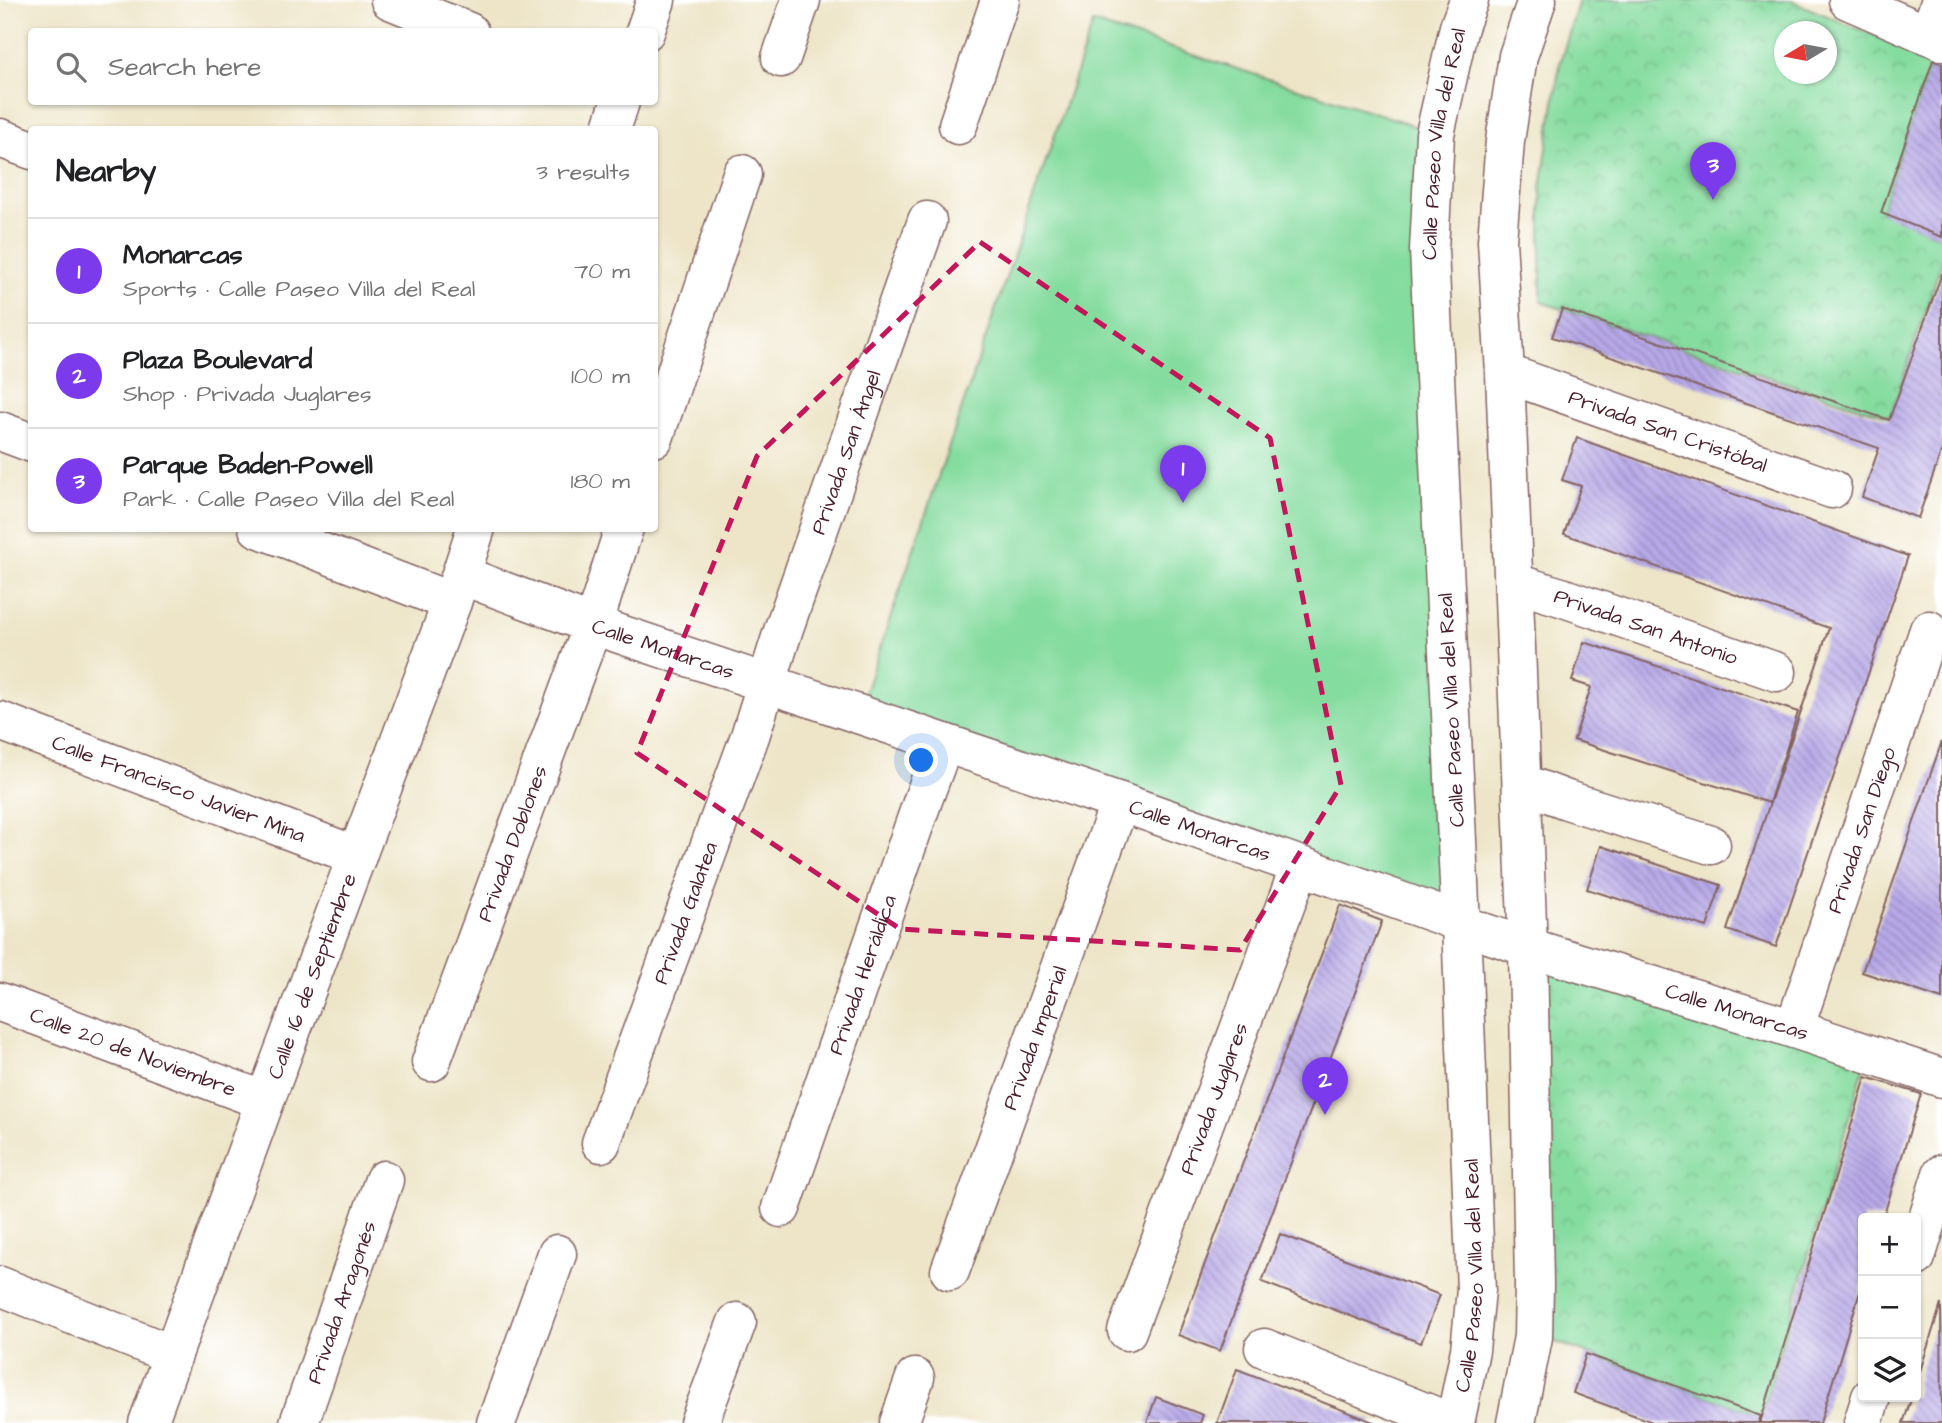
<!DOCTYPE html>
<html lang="en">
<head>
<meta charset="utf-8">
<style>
  body { margin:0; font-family:"Architects Daughter",sans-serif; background:#f2f2f2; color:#202124 }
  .controls { position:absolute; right:21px; bottom:21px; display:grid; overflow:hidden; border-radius:7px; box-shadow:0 2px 5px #0004 }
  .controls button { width:63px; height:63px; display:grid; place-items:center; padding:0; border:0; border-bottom:2px solid #e0e0e0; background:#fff; color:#202124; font:35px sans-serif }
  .compass { position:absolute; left:1774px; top:21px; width:63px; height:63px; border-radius:50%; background:#fff; box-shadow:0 2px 5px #0004; rotate:260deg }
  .you { position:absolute; left:922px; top:761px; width:24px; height:24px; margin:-18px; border:5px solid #fff; border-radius:50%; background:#1a73e8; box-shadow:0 0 0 10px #1a73e833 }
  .badge { display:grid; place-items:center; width:46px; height:46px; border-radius:50%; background:#7c3aed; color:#fff; font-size:23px; font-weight:700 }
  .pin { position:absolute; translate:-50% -58px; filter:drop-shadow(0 2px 4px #0008) }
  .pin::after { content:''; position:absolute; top:37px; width:24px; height:21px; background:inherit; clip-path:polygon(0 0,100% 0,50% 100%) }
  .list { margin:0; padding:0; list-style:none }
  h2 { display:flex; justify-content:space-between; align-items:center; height:91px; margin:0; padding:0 28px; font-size:30px }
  h2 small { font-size:23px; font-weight:400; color:#757577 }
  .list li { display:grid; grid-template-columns:46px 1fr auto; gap:21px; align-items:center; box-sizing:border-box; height:105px; padding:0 28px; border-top:2px solid #e0e0e0 }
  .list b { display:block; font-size:26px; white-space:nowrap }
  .list p { margin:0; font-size:23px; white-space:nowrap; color:#757577 }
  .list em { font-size:23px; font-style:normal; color:#757577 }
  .icon { flex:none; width:38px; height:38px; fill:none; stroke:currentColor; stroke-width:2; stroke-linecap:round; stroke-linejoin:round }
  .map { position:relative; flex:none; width:1942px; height:1423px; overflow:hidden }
  .search { position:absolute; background:#fff; box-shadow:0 2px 5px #0004; left:28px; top:28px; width:630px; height:77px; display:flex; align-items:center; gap:18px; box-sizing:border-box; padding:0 24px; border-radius:7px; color:#757577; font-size:26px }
  .panel { position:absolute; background:#fff; box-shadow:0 2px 5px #0004; left:28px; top:126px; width:630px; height:406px; border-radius:7px }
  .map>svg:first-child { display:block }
  .green { fill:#85dc9f; stroke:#687e65; stroke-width:2 }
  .park { fill:url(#park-crowns); stroke:#687e65; stroke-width:2; fill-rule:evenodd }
  .building { fill:url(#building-back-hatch) }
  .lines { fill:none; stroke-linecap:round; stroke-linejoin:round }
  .minor-casing { stroke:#836462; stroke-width:41 }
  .minor { stroke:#fff; stroke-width:38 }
  .marked { fill:none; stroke:#c2185b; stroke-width:5; stroke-dasharray:14 9; stroke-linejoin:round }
  .labels { text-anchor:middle; stroke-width:6; stroke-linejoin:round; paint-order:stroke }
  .street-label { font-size:21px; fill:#4a1f2b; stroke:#fff }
</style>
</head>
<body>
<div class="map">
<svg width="1942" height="1423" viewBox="0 0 1942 1423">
  <defs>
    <pattern id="park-crowns" width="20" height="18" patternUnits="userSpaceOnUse" patternTransform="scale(1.75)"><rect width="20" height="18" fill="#85dc9f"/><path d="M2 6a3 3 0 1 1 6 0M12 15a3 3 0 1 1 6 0" fill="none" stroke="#74bc89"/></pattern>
    <pattern id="building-back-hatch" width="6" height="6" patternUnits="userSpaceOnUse" patternTransform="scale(1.75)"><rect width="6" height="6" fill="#b7a9e8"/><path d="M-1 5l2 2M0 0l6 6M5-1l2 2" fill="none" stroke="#9789bc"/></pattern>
  </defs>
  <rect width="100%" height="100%" fill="#fff"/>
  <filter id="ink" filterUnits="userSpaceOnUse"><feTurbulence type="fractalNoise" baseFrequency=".0143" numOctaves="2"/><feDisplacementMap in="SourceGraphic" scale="14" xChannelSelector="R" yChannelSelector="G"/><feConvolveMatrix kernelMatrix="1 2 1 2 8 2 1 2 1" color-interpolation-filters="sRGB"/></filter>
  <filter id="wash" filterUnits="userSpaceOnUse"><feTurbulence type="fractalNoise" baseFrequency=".00686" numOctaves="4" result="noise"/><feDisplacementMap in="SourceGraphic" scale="28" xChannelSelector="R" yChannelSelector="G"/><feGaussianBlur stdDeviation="1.57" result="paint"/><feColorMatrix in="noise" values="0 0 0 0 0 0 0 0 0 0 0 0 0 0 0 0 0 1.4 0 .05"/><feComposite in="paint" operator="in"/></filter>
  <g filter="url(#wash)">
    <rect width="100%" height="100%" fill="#eee5c8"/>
    <path class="green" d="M1093 23 1404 122 1434 134 1451 918 858 713Z"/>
    <path class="park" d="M1579 0H1789L1933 60 1881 212 1942 237V261L1890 417 1541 302V188L1560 63ZM1784 32H1826V74H1784Z
      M1530 950 1867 1057 1761 1416 1536 1335Z"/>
    <g id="blocks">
      <path class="building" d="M1933 60 1942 64V237L1881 213Z
        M1942 273V450L1918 518 1862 497 1879 448 1552 337 1562 309 1889 420Z
        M1577 438 1908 556 1776 947 1727 930 1829 628 1564 534 1581 486 1562 480Z
        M1584 642 1798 712 1769 803 1574 740 1591 687 1572 681Z
        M1942 741V999L1862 972Z
        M1601 846 1721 885 1707 927 1587 889Z
        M1340 905 1382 921 1220 1351 1178 1335Z
        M1866 1077 1921 1094 1883 1218H1863V1282L1820 1423H1760Z
        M1280 1234 1440 1295 1421 1343 1262 1282Z
        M1941 1304 1942 1423H1903L1912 1397H1916V1384Z
        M1586 1354 1761 1416 1758 1423H1655L1573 1393Z
        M1237 1369 1376 1423H1217Z
        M1156 1397 1203 1415 1200 1423H1147Z"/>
    </g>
  </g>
  <g filter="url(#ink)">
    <use href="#blocks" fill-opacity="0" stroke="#836462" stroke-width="2"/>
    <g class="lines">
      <defs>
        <g id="minor">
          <path d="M390 0 469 32"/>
          <path d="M1848 0 1942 41"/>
          <path d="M645 32 656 0"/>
          <path d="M1929 35 1941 0"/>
          <path d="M781 58 801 0"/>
          <path d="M958 125 1000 0"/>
          <path d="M611 130 620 102"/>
          <path d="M0 138 32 150"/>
          <path id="s1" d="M1505 373 1832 489"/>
          <path d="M0 431 32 443"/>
          <path d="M654 438 742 174"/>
          <path d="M258 528 452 602"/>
          <path id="s2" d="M461 575 593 625 1120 802 1451 919 1461 925 1528 947 1794 1029 1942 1078"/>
          <path id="s3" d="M1515 583 1561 597 1777 672"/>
          <path id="s4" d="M0 721 357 856"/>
          <path d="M1522 783 1567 800 1711 845"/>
          <path id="s5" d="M0 1002 265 1101"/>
          <path id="s6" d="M1794 1029 1929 630"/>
          <path id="s7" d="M431 1062 593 625 624 528"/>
          <path id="s8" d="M601 1143 750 736 784 628 927 221"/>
          <path id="s9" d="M781 1208 924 797 944 743"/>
          <path d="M1916 1257 1942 1174"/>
          <path id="s10" d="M950 1271 1120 802"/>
          <path d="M0 1286 173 1355"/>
          <path id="s11" d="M1127 1331 1300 866"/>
          <path d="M1264 1348 1452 1423"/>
          <path id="s12" d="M148 1423 265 1101 452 602 476 528"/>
          <path id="s13" d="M299 1423 384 1180"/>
          <path d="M496 1423 557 1254"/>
          <path d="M699 1423 737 1322"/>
          <path d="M899 1423 915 1378"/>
          <path id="s14" d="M1455 1423 1470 1350 1476 1290 1461 925 1429 250 1435 134 1459 27 1469 0"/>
          <path d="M1516 1423 1533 1337 1534 1285 1528 947 1505 373 1497 241 1505 141 1518 56 1537 0"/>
          <path d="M1863 1423 1871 1397"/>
        </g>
      </defs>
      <use href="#minor" class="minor-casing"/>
      <use href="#minor" class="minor"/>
    </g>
  </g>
  <path class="marked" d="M980 242 1270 438 1341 785 1240 950 900 929 637 753 757 456Z"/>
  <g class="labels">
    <g class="street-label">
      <text dy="7" stroke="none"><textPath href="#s14" startOffset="1283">Calle Paseo Villa del Real</textPath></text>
      <text dy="7" stroke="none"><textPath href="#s1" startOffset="173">Privada San Cristóbal</textPath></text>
      <text dy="7" stroke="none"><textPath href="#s8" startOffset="733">Privada San Ángel</textPath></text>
      <text dy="7" stroke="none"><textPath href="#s3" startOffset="138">Privada San Antonio</textPath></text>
      <text dy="7" stroke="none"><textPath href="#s2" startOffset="215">Calle Monarcas</textPath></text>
      <text transform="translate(1451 710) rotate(-93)" y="7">Calle Paseo Villa del Real</text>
      <text dy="7" stroke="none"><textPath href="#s4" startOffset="191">Calle Francisco Javier Mina</textPath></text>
      <text dy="7" stroke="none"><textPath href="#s6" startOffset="210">Privada San Diego</textPath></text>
      <text dy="7" stroke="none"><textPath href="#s2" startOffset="782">Calle Monarcas</textPath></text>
      <text dy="7" stroke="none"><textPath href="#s7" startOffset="233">Privada Doblones</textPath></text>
      <text dy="7" stroke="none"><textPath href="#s8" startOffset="245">Privada Galatea</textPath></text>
      <text dy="7" stroke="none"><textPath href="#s9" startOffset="247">Privada Heráldica</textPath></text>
      <text dy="7" stroke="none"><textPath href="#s12" startOffset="476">Calle 16 de Septiembre</textPath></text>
      <text dy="7" stroke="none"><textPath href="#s2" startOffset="1349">Calle Monarcas</textPath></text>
      <text dy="7" stroke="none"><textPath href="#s10" startOffset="248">Privada Imperial</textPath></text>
      <text dy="7" stroke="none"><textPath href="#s5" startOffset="142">Calle 20 de Noviembre</textPath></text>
      <text dy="7" stroke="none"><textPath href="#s11" startOffset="248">Privada Juglares</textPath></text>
      <text dy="7" stroke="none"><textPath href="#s14" startOffset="149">Calle Paseo Villa del Real</textPath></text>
      <text dy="7" stroke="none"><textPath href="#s13" startOffset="128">Privada Aragonés</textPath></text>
    </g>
  </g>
</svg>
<div class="controls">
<button>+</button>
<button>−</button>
<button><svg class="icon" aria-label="layers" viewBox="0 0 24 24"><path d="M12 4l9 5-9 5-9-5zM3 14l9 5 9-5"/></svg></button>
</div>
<svg class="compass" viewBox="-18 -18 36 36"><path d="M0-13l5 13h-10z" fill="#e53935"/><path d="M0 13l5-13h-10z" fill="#757577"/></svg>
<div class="you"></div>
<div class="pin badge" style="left:1183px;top:503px">1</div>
<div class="pin badge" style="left:1325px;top:1115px">2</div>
<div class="pin badge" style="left:1713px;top:200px">3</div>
<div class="search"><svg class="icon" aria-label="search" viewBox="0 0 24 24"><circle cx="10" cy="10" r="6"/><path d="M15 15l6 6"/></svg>Search here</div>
<section class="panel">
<h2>Nearby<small>3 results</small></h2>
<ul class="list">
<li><span class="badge">1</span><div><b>Monarcas</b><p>Sports · Calle Paseo Villa del Real</p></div><em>70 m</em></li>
<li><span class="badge">2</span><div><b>Plaza Boulevard</b><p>Shop · Privada Juglares</p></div><em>100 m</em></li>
<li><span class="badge">3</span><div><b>Parque Baden-Powell</b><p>Park · Calle Paseo Villa del Real</p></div><em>180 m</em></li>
</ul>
</section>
</div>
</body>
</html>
